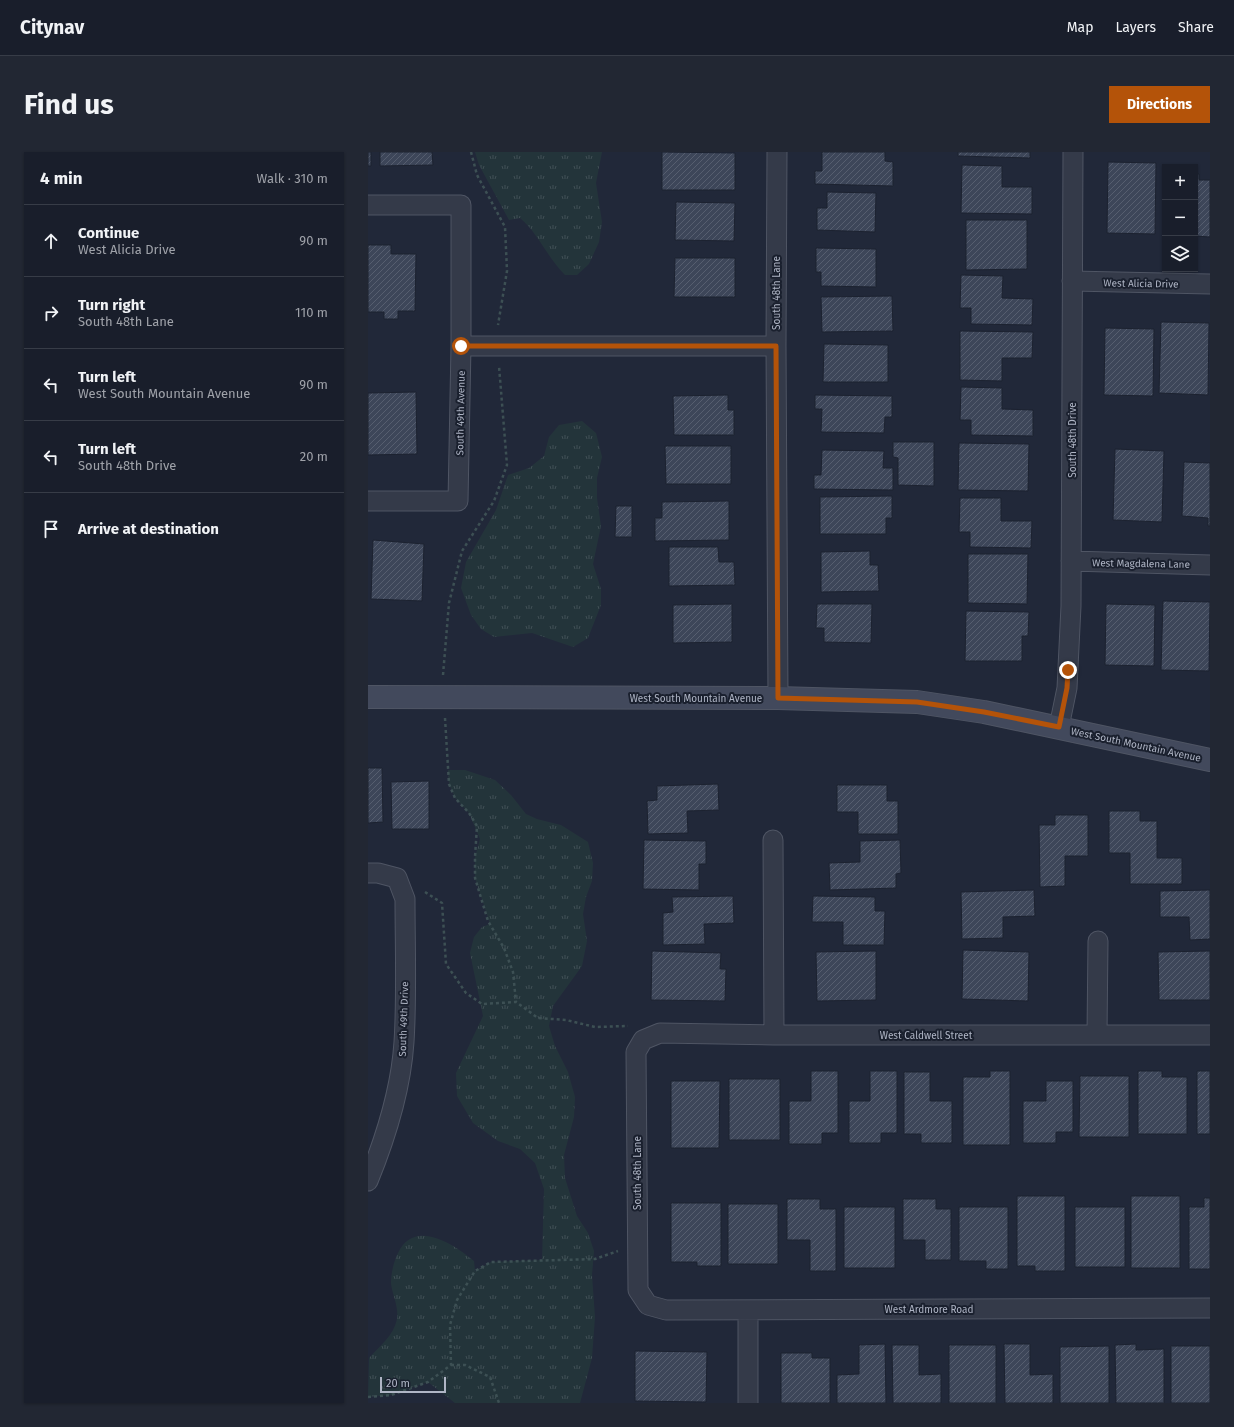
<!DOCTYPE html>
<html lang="en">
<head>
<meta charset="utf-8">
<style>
  body { margin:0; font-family:"Fira Sans",sans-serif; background:#222733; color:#f1f3f6 }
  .controls { position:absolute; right:12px; top:12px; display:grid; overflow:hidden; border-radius:0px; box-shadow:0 1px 3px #0004 }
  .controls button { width:36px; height:36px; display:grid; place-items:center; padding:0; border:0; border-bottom:1px solid #373c47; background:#191e2b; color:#f1f3f6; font:20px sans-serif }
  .scale { position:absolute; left:12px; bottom:10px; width:66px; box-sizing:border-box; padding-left:4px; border:2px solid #afb5c5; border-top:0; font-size:11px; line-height:14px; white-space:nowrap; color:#afb5c5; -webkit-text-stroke:3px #1a202e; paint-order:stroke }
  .stop { position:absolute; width:12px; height:12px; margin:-9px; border:3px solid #b45309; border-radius:50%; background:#fff }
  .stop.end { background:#b45309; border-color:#fff; box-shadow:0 1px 4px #0008 }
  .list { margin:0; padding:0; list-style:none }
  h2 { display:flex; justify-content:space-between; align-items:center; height:52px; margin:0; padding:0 16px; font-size:17px }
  h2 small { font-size:13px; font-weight:400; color:#9fa2a9 }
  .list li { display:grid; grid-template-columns:26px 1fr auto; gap:12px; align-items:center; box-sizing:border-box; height:72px; padding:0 16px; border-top:1px solid #373c47 }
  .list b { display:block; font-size:15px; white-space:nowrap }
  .list p { margin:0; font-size:13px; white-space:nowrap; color:#9fa2a9 }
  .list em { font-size:13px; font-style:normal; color:#9fa2a9 }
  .icon { flex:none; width:22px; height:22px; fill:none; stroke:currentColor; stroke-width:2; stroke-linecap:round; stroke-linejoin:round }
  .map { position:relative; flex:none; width:842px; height:1251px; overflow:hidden; border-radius:0px }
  header { display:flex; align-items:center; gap:24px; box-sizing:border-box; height:56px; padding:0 20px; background:#191e2b; border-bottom:1px solid #373c47 }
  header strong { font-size:19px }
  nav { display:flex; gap:22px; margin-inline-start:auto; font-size:14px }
  .intro { display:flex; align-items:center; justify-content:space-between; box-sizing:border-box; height:96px; padding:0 24px }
  h1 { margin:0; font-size:28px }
  .button { padding:10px 18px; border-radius:0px; background:#b45309; color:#fff; font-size:14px; font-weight:700 }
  main { display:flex; gap:24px; padding:0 24px }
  aside { flex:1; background:#191e2b; border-radius:0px; box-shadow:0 1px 3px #0004 }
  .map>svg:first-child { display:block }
  .grass { fill:url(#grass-tufts) }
  .building { fill:url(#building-hatch); stroke:#1c2230 }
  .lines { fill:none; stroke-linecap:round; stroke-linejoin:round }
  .street-casing { stroke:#4f5564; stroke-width:21 }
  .secondary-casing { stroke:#4f5564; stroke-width:24 }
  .path { stroke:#3d5054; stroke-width:2.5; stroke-dasharray:3 3; stroke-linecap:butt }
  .street { stroke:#343a49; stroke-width:19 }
  .secondary { stroke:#42495c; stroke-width:22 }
  .route { stroke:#b45309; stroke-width:5 }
  .labels { text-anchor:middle; stroke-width:4; stroke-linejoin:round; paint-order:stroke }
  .street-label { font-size:10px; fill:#afb5c5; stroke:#1a202e }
</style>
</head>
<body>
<header>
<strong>Citynav</strong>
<nav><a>Map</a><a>Layers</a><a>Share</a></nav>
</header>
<div class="intro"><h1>Find us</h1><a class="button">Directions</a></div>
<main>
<aside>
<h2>4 min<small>Walk · 310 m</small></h2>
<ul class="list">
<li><svg class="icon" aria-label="ahead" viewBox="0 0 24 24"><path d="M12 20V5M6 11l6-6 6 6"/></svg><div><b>Continue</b><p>West Alicia Drive</p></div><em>90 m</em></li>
<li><svg class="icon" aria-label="right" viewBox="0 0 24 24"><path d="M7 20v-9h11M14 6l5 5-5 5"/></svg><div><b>Turn right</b><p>South 48th Lane</p></div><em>110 m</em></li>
<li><svg class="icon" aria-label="left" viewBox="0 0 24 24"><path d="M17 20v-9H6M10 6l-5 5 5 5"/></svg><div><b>Turn left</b><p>West South Mountain Avenue</p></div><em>90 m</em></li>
<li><svg class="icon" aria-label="left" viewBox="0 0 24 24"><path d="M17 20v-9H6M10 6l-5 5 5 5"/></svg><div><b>Turn left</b><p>South 48th Drive</p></div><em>20 m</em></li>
<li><svg class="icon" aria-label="arrive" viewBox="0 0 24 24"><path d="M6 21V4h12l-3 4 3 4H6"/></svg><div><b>Arrive at destination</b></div></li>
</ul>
</aside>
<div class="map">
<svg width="842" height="1251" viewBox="0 0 842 1251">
  <defs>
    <pattern id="grass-tufts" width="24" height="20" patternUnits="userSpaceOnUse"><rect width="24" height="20" fill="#23343a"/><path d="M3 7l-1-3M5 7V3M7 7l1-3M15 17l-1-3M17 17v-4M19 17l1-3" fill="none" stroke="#404f55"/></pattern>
    <pattern id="building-hatch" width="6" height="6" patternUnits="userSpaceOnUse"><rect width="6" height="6" fill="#3d4659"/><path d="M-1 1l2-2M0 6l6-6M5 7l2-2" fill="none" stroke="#565e6f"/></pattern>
  </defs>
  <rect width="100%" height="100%" fill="#212839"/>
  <path class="grass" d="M107 0H234L228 31 234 70 231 90 221 112 209 123H197C179 105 170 81 152 66L141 68 111 13Z
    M214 269 228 281 234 305 229 326V346L233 374 225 412 233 437V453L220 486 205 495 164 481 126 485 113 477 103 463 93 436 98 410 128 358 140 323 161 316 176 304 181 285 191 273Z
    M80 618H97L127 628 143 643 158 662 169 667 193 673 220 690 225 711 224 729 218 745 215 762 219 789 214 814 185 854 181 874 187 894 200 920 207 945 206 965 196 1003 197 1026 209 1064 220 1081 226 1099 224 1123 227 1165 224 1206 212 1251H87L60 1230 23 1243 0 1245 1 1206C12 1194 26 1183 29 1167 31 1155 24 1142 23 1131 23 1121 26 1109 30 1101 46 1066 86 1092 106 1109L107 1119 123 1110 174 1108 176 1037 167 1011 152 997 130 989 105 971 89 944 88 921 115 864 102 801 106 785 114 775 122 772 107 726V705L112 687 101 661 87 646 81 632Z"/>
  <path class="building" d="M0 0H3V14H0Z
    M12 0H64L65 13 12 14Z
    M294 0 367 1V38H294Z
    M454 0H517V9L525 10V34L447 32V19H454Z
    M590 0H662V6L590 4Z
    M740 10 788 11 787 82 739 81Z
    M594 13 634 14V35H664V62L593 61Z
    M827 22H831V28H842V85L827 84Z
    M459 40 508 41 507 80 449 78V56H459Z
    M308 50 367 51 366 89 307 88Z
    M598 68H659V117L598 118Z
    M0 93H23V102H48L47 159H30V167H16V160H0Z
    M448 96 508 97V135L453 134V120H448Z
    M307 106H367V145H306Z
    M593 123 635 124 634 146 665 147 664 173 603 172V156H592Z
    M524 144 525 179 454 180 453 145Z
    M793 170 841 171 840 243 791 241Z
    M737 176 786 177 785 244 736 243Z
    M592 179 665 180 664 206H634V229L592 228Z
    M456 192 520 193V230H455Z
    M593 235 634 236V257L665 258V284L603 283V268H592Z
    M48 240 49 302 0 303V241Z
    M360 243V258H366V283H306L305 244Z
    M447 243 524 244V265H517L516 281 453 280 454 257H447Z
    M525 290H566V334L530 333V306L525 305Z
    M591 291 661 292 660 339 590 338Z
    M297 294H363V332H298Z
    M747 297 796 299 794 370 745 368Z
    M454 298 516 299 515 316H525V338L446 337V323H453Z
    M816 310 842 311V374H840V366L814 364Z
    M524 344V366H518V382H452V345Z
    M592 346H633V369H664L663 396 602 395V380H591Z
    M361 349V388L287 389V366H294V350Z
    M248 354H264V385H247Z
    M5 388 56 392 54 449 3 447Z
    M301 395H350L351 410H366L367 433 301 434Z
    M502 399V413H510L511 439 453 440V400Z
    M600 402H660L659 452 600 451Z
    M795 449 842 450 841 519 793 518Z
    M364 452V490L305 491V453Z
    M449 452H504L503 491 456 490V476H448Z
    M738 452 787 453 786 514 737 513Z
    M598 459 661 460 660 484H654V509H597Z
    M0 616H14L15 670 0 671Z
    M61 629V677H24L23 630Z
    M350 632 351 658 319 659 320 681 280 682 279 649 289 648V634Z
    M469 633H519V649H530V682H490V660H469Z
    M741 659H772V669H789V706H814V732H762V701H741Z
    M687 663H720V704H697V734L672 735 671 673H687Z
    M276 688 338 689V712H331V738L275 737Z
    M532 688 533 721 528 722V736L462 738 461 711 492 710V689Z
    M666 738 667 764 635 765V786L594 787 593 740Z
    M842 738V787L822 788 821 765H792V739Z
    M365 744 366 771 336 772 337 792 295 793V761L305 760 304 745Z
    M445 744 507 745V759H517L516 793H475V770H444Z
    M595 798 661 800 660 849 594 847Z
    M284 799 353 801 352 817H358L357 849 283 848Z
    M508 799V848L449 849 448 800Z
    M842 799V848H791L790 800Z
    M443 919H470V981H454V992H421V949H443Z
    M502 919H529V981H513V991H481V949H502Z
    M622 919H642V993H595V925H622Z
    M770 919H794V925H819V982H770Z
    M829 919H842V982H829Z
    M536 920H562V949H584V991H553V982H536Z
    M712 924H761V985H711Z
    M361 927H412V988H361Z
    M303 929H352L351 996H303Z
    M678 929H705V980H688V991H655V949H678Z
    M649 1044H697V1119H667V1114H649Z
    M763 1044H812V1116H763Z
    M836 1046H842V1117H821V1055H836Z
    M419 1047H452V1057H468V1119H442V1088H419Z
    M535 1047H568V1057H583V1108H557V1088H535Z
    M303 1051H353V1114H329V1110H303Z
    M360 1052H410V1112H360Z
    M476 1055H527V1116H476Z
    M591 1055H640V1117H618V1109H591Z
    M707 1055H757V1115H707Z
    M517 1192 518 1251H469V1223L491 1222V1193Z
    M636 1192H662V1223L685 1222V1251H637Z
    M768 1192V1198L796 1197V1251H748L747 1193Z
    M524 1193H551V1223L573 1222V1251H525Z
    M581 1193H628V1251H581Z
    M741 1194V1251H692V1195Z
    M803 1194H842V1251H803Z
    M267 1199 339 1200 338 1250 267 1249Z
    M413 1201H444V1206H462V1251H413Z"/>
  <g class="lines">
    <defs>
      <path id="street" d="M409 0 408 194 410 546
        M0 53H93V194L90 349H0
        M704 129 842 132
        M93 194H408
        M703 409 842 413
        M691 575 699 536 703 454 705 0
        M405 688 406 883
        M0 721H10L29 726 37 747C37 794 39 843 36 890 33 937 18 985 0 1029
        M729 883 730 789
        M842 883H406L292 881 275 888 268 900 270 1138 280 1153 298 1158 842 1156
        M380 1158V1251"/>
      <path id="secondary" d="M0 545 410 546 549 550 616 560 842 608"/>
    </defs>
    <use href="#street" class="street-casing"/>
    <use href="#secondary" class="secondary-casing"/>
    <path class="path" d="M103 0 109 23 137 75 139 119 130 173
      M75 523 81 451 94 399 126 349 139 313 131 214
      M77 566 81 632 87 646 101 661 109 674 107 705V726L120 769 136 796 145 820 148 850
      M57 740 74 751 78 812 98 841 114 852 148 850 170 866 198 868 227 875 260 874
      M83 1213H97L122 1225 131 1251
      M0 1245 23 1243 60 1230 83 1213 82 1173 89 1148 107 1119 123 1110 227 1107 250 1099"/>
    <use href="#street" class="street"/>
    <use href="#secondary" class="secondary"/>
  </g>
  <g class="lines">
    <path class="route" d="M93 194H408L410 546 549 550 616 560 691 575 699 536 700 518"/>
  </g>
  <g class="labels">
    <g class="street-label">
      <text transform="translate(773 131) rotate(1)" y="4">West Alicia Drive</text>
      <text transform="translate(408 141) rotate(-90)" y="4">South 48th Lane</text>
      <text transform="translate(92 261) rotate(-89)" y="4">South 49th Avenue</text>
      <text transform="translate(704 288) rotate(-90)" y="4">South 48th Drive</text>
      <text transform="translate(773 411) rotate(1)" y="4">West Magdalena Lane</text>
      <text x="328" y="550">West South Mountain Avenue</text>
      <text transform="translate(768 592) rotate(12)" y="4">West South Mountain Avenue</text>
      <text transform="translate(35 867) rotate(-88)" y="4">South 49th Drive</text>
      <text x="558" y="887">West Caldwell Street</text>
      <text transform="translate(269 1021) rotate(-90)" y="4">South 48th Lane</text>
      <text x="561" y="1161">West Ardmore Road</text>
    </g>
  </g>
</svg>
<div class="controls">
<button>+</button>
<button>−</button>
<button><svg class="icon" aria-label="layers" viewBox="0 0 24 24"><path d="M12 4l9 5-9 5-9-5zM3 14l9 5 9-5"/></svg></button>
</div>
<div class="scale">20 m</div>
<div class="stop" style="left:93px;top:194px"></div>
<div class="stop end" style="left:700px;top:518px"></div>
</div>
</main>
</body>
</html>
